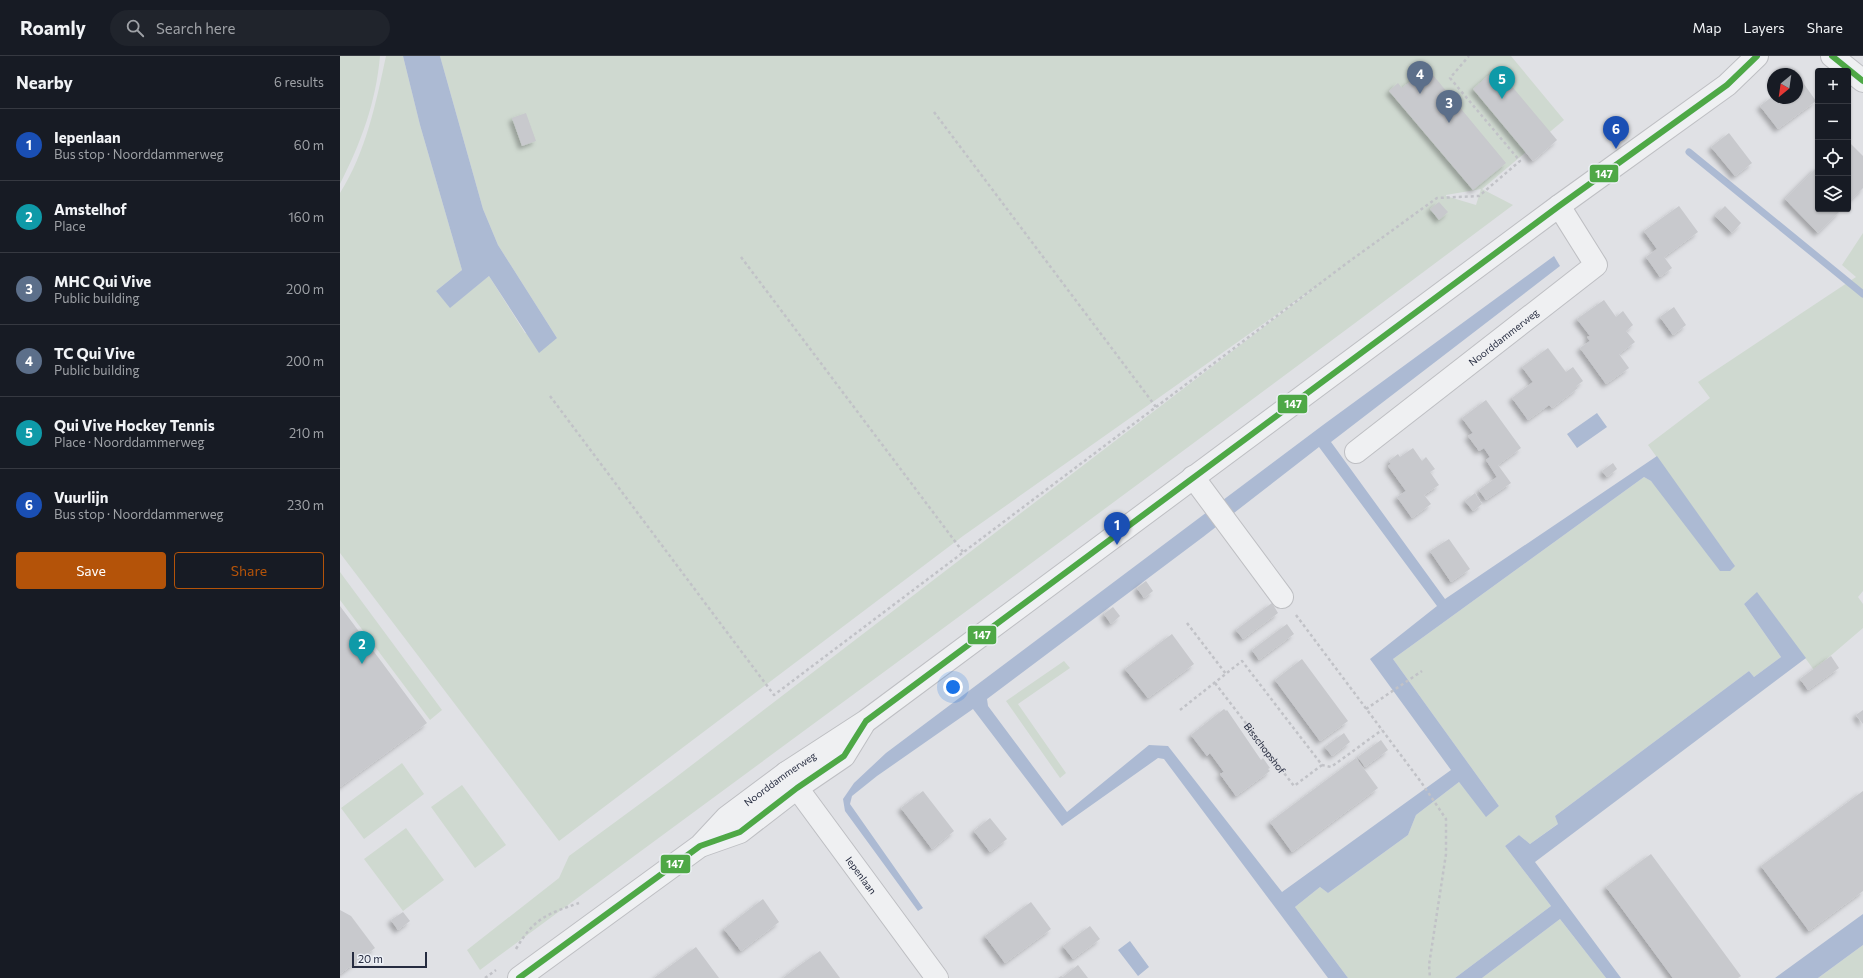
<!DOCTYPE html>
<html lang="en">
<head>
<meta charset="utf-8">
<style>
  body { margin:0; font-family:Commissioner,sans-serif; background:#20242c; color:#f1f3f6 }
  .controls { position:absolute; right:12px; top:12px; display:grid; overflow:hidden; border-radius:4px; box-shadow:0 1px 3px #0004 }
  .controls button { width:36px; height:36px; display:grid; place-items:center; padding:0; border:0; border-bottom:1px solid #363941; background:#171b24; color:#f1f3f6; font:20px sans-serif }
  .compass { position:absolute; left:1427px; top:12px; width:36px; height:36px; border-radius:50%; background:#171b24; box-shadow:0 1px 3px #0004; rotate:209deg }
  .scale { position:absolute; left:12px; bottom:10px; width:75px; box-sizing:border-box; padding-left:4px; border:2px solid #262c40; border-top:0; font-size:11px; line-height:14px; white-space:nowrap; color:#262c40; -webkit-text-stroke:3px #edf0f6; paint-order:stroke }
  .you { position:absolute; left:613px; top:631px; width:14px; height:14px; margin:-10px; border:3px solid #fff; border-radius:50%; background:#1a73e8; box-shadow:0 0 0 6px #1a73e833 }
  .badge { display:grid; place-items:center; width:26px; height:26px; border-radius:50%; background:#b45309; color:#fff; font-size:13px; font-weight:700 }
  .pin { position:absolute; translate:-50% -33px; filter:drop-shadow(0 1px 2px #0008) }
  .pin::after { content:''; position:absolute; top:21px; width:14px; height:12px; background:inherit; clip-path:polygon(0 0,100% 0,50% 100%) }
  .list { margin:0; padding:0; list-style:none }
  h2 { display:flex; justify-content:space-between; align-items:center; height:52px; margin:0; padding:0 16px; font-size:17px }
  h2 small { font-size:13px; font-weight:400; color:#9ea1a6 }
  .list li { display:grid; grid-template-columns:26px 1fr auto; gap:12px; align-items:center; box-sizing:border-box; height:72px; padding:0 16px; border-top:1px solid #363941 }
  .list b { display:block; font-size:15px; white-space:nowrap }
  .list p { margin:0; font-size:13px; white-space:nowrap; color:#9ea1a6 }
  .list em { font-size:13px; font-style:normal; color:#9ea1a6 }
  .actions { display:flex; gap:8px; padding:12px 16px }
  .actions a { flex:1; padding:9px 0; border:1px solid #b45309; border-radius:4px; text-align:center; font-size:14px; color:#b45309 }
  .actions .main { background:#b45309; color:#fff }
  .icon { flex:none; width:22px; height:22px; fill:none; stroke:currentColor; stroke-width:2; stroke-linecap:round; stroke-linejoin:round }
  .map { position:relative; flex:none; width:1523px; height:922px; overflow:hidden }
  header { display:flex; align-items:center; gap:24px; box-sizing:border-box; height:56px; padding:0 20px; background:#171b24; border-bottom:1px solid #363941 }
  header strong { font-size:19px }
  nav { display:flex; gap:22px; margin-inline-start:auto; font-size:14px }
  .search { width:280px; height:36px; background:#20242c; display:flex; align-items:center; gap:10px; box-sizing:border-box; padding:0 14px; border-radius:22px; color:#9ea1a6; font-size:15px }
  main { display:flex }
  aside { flex:1; background:#171b24 }
  .map>svg:first-child { display:block }
  .green { fill:#cfd9d0; fill-rule:evenodd }
  .water { fill:#acbad3; fill-rule:evenodd }
  .lines { fill:none; stroke-linecap:round; stroke-linejoin:round }
  .stream { stroke:#acbad3; stroke-width:7 }
  .building { fill:#c8c9cd; filter:url(#shadow) }
  .minor-casing { stroke:#bebfc3; stroke-width:24 }
  .path { stroke:#c1c2c7; stroke-width:2.5; stroke-dasharray:3 3; stroke-linecap:butt }
  .minor { stroke:#eff0f2; stroke-width:22 }
  .bus-1-casing { stroke:#edf0f6; stroke-width:9 }
  .bus-1 { stroke:#4ea846; stroke-width:6 }
  .labels { text-anchor:middle; stroke-width:3.5; stroke-linejoin:round; paint-order:stroke }
  .street-label { font-size:10px; fill:#262c40; stroke:#edf0f6 }
  .line-badge { stroke:#edf0f6; stroke-width:1.5 }
  .badge-label { font-size:11px; text-anchor:middle; font-weight:bold; fill:#fff }
</style>
</head>
<body>
<header>
<strong>Roamly</strong>
<div class="search"><svg class="icon" aria-label="search" viewBox="0 0 24 24"><circle cx="10" cy="10" r="6"/><path d="M15 15l6 6"/></svg>Search here</div>
<nav><a>Map</a><a>Layers</a><a>Share</a></nav>
</header>
<main>
<aside>
<h2>Nearby<small>6 results</small></h2>
<ul class="list">
<li><span class="badge" style="background:#1a4fb4">1</span><div><b>Iepenlaan</b><p>Bus stop · Noorddammerweg</p></div><em>60 m</em></li>
<li><span class="badge" style="background:#0f9aa8">2</span><div><b>Amstelhof</b><p>Place</p></div><em>160 m</em></li>
<li><span class="badge" style="background:#5c6f8a">3</span><div><b>MHC Qui Vive</b><p>Public building</p></div><em>200 m</em></li>
<li><span class="badge" style="background:#5c6f8a">4</span><div><b>TC Qui Vive</b><p>Public building</p></div><em>200 m</em></li>
<li><span class="badge" style="background:#0f9aa8">5</span><div><b>Qui Vive Hockey Tennis</b><p>Place · Noorddammerweg</p></div><em>210 m</em></li>
<li><span class="badge" style="background:#1a4fb4">6</span><div><b>Vuurlijn</b><p>Bus stop · Noorddammerweg</p></div><em>230 m</em></li>
</ul>
<div class="actions"><a class="main">Save</a><a>Share</a></div>
</aside>
<div class="map">
<svg width="1523" height="922" viewBox="0 0 1523 922">
  <defs>
    <filter id="shadow"><feDropShadow dx="-3.5" dy="3.5" stdDeviation="2" flood-color="#0004"/></filter>
  </defs>
  <rect width="100%" height="100%" fill="#e0e1e5"/>
  <path class="green" d="M0 0H40C36 46 21 87 0 128Z
    M46 0H63L80 69 122 214 96 235 110 251 149 220 185 277 217 282 158 189 143 153 100 0H1171L1224 64 1142 133 1173 149C830 406 485 659 140 914L127 894 219 822 229 800 331 725 984 225 623 480 219 785 0 497V137C26 96 36 47 46 0ZM1141 133 1136 149 1106 140V139Z
    M1523 177V535L1518 541 1523 548V572L1474 614 1417 537 1404 548 1441 601 1414 621 1409 615 1215 760 1219 767 1190 788 1179 779 1165 790 1211 850 1115 922H1008L955 851 980 831 988 837 1068 779 1076 759 1119 726 1146 760 1159 750 1053 603 1304 421 1311 425 1395 510 1308 389 1370 342 1358 326 1516 221 1502 209Z
    M0 516 102 654 90 664 0 544Z
    M724 605 730 612 678 648 726 717 720 722 666 645Z
    M62 707 84 738 24 783 1 752Z
    M122 729 166 789 135 812 91 751Z
    M66 772 104 824 63 855 24 803Z
    M1220 863 1266 922H1142Z
    M1523 889V922H1478Z"/>
  <path class="water" d="M63 0H100L143 153 158 189 217 282 199 297 149 220 110 252 96 235 122 214 80 69Z
    M1214 200 1220 210 991 386 1105 543 1317 400 1395 510 1390 515H1380L1311 425 1304 421 1053 603 1159 750 1146 761 1119 726 1076 759 1068 779 988 837 980 831 955 851 1008 922H988L824 703 818 702 722 770 633 653 537 720 512 740 510 748 583 852 578 855 505 755 503 743 514 727 546 697 983 369ZM979 391 1097 550 1030 603 1111 714 942 836 828 690 809 689 727 756 648 650 647 643 863 481Z
    M1257 357 1267 371 1237 392 1227 378Z
    M1417 536 1466 602 1195 806 1281 922H1266L1220 863 1142 922H1115L1211 850 1165 790 1179 779 1190 788 1218 768 1215 760 1409 615 1414 621 1441 601 1404 548Z
    M1523 858V889L1478 922H1435Z
    M790 885 809 911 798 920 778 894Z"/>
  <g class="lines">
    <path class="stream" d="M1349 96 1523 238"/>
  </g>
  <path class="building" d="M1083 7 1166 107 1133 134 1049 35 1058 27 1062 32 1078 19 1074 14Z
    M1167 11 1176 22 1170 28 1217 84 1193 105 1133 33 1157 12 1160 16Z
    M1459 21 1476 45 1438 73 1420 50 1433 40V42H1457V22Z
    M186 57 196 85 182 90 172 62Z
    M1389 77 1412 107 1395 120 1371 91Z
    M1508 85 1523 100V132L1508 147Z
    M1478 110V153H1502L1478 177 1445 143Z
    M1099 146 1108 156 1099 164 1090 153Z
    M1339 150 1358 176 1324 201 1332 212 1320 221 1306 201 1317 193 1304 175Z
    M1385 150 1401 167 1392 177 1375 160Z
    M1264 244 1276 261 1283 255 1293 269 1286 275 1295 286 1279 298 1289 312 1266 328 1240 292 1250 285 1247 281 1250 280 1237 263Z
    M1334 251 1346 269 1333 279 1320 261Z
    M1208 292 1226 316 1233 311 1243 325 1236 330 1238 332 1212 352 1209 349 1188 364 1172 342 1193 326 1182 311Z
    M1146 344 1181 392 1158 409 1171 427 1146 444 1139 434 1157 421 1146 404 1150 401 1144 392 1139 395 1128 380 1133 377 1122 362Z
    M1073 392 1082 405 1086 401 1095 413 1090 416 1099 429 1084 439 1091 448 1072 462 1057 441 1066 435 1048 410 1051 408 1049 405 1058 398 1060 401Z
    M1273 407 1277 413 1267 421 1262 415Z
    M1135 437 1142 448 1133 455 1125 445Z
    M1109 483 1130 513 1111 526 1090 495Z
    M806 525 813 535 804 542 797 532Z
    M932 547 938 557 903 583 896 574Z
    M0 550 87 667 0 731Z
    M773 551 780 560 771 568 764 558Z
    M947 568 954 578 919 604 912 594Z
    M832 578 854 608 808 642 785 613Z
    M1491 600 1499 612 1468 634 1460 623Z
    M962 603 1008 665 980 685 935 624Z
    M884 653 886 655 887 654 921 704 923 702 930 712 928 713 930 715 896 740 880 718 884 716 870 697 867 700 851 679Z
    M1523 654V668L1516 659Z
    M1004 677 1010 686 992 700 985 691Z
    M1041 684 1048 694 1025 711 1018 701Z
    M1016 702 1038 732 952 796 930 766Z
    M583 735 614 775 592 793 561 752Z
    M1523 735V835L1469 875 1421 810Z
    M650 762 667 783 650 796 634 775Z
    M1311 798 1401 920 1398 922H1333L1266 831Z
    M423 843 439 866 401 895 384 873Z
    M691 846 711 873 665 907 645 880Z
    M0 854 11 860 35 892 0 918Z
    M63 856 70 865 58 874 51 864Z
    M750 870 760 883 733 903 723 890Z
    M356 891 379 922H314Z
    M480 895 500 922H443L456 912Z
    M738 909 748 922H718L721 920 723 921Z"/>
  <g class="lines">
    <defs>
      <g id="minor">
        <path d="M1492 0 1523 25"/>
        <path id="s2" d="M1016 396 1256 209 1219 150"/>
        <path d="M853 421 942 541"/>
        <path id="s3" d="M446 717 597 922"/>
        <path d="M363 789 400 776 457 732 504 700 523 669"/>
        <path id="s4" d="M179 922 360 790 387 761 446 717 526 665 1219 150 1387 29 1417 0"/>
      </g>
    </defs>
    <use href="#minor" class="minor-casing"/>
    <g class="path">
      <path d="M594 56 816 351"/>
      <path d="M401 201 623 496"/>
      <path d="M210 340 434 639 1007 207 1097 142 1139 140 1180 105 1110 22 1129 0"/>
      <path d="M956 559 1081 726 1106 763V798L1089 909 1090 922"/>
      <path d="M847 567 886 618"/>
      <path id="s1" d="M875 627 954 730 982 709"/>
      <path d="M1026 653 1082 615"/>
      <path d="M840 654 902 605 982 709 991 711 1042 674"/>
      <path d="M176 893C194 862 207 858 239 847"/>
      <path d="M145 922 156 914"/>
    </g>
    <use href="#minor" class="minor"/>
    <defs>
      <path id="bus-1" d="M1492 0 1523 25
        M179 922 360 790 400 776 457 732 504 700 526 665 1219 150 1387 29 1417 0"/>
    </defs>
    <use href="#bus-1" class="bus-1-casing"/>
    <use href="#bus-1" class="bus-1"/>
  </g>
  <g class="labels">
    <g class="street-label">
      <text dy="4" stroke="none"><textPath href="#s2" startOffset="187">Noorddammerweg</textPath></text>
      <text dy="4" stroke="none"><textPath href="#s1" startOffset="82">Bisschopshof</textPath></text>
      <text dy="4" stroke="none"><textPath href="#s4" startOffset="329">Noorddammerweg</textPath></text>
      <text dy="4" stroke="none"><textPath href="#s3" startOffset="127">Iepenlaan</textPath></text>
    </g>
  </g>
  <g class="line-badge">
    <rect x="1249" y="108" width="30" height="19" rx="4" fill="#4ea846"/>
    <rect x="937" y="338" width="31" height="20" rx="4" fill="#4ea846"/>
    <rect x="627" y="569" width="30" height="20" rx="4" fill="#4ea846"/>
    <rect x="320" y="798" width="31" height="20" rx="4" fill="#4ea846"/>
  </g>
  <g class="badge-label">
    <text x="1264" y="122">147</text>
    <text x="953" y="352">147</text>
    <text x="642" y="583">147</text>
    <text x="335" y="812">147</text>
  </g>
</svg>
<div class="controls">
<button>+</button>
<button>−</button>
<button><svg class="icon" aria-label="locate" viewBox="0 0 24 24"><circle cx="12" cy="12" r="6"/><path d="M12 2v4M12 18v4M2 12h4M18 12h4"/></svg></button>
<button><svg class="icon" aria-label="layers" viewBox="0 0 24 24"><path d="M12 4l9 5-9 5-9-5zM3 14l9 5 9-5"/></svg></button>
</div>
<svg class="compass" viewBox="-18 -18 36 36"><path d="M0-13l5 13h-10z" fill="#e53935"/><path d="M0 13l5-13h-10z" fill="#9ea1a6"/></svg>
<div class="scale">20 m</div>
<div class="you"></div>
<div class="pin badge" style="left:777px;top:489px;background:#1a4fb4">1</div>
<div class="pin badge" style="left:22px;top:608px;background:#0f9aa8">2</div>
<div class="pin badge" style="left:1109px;top:67px;background:#5c6f8a">3</div>
<div class="pin badge" style="left:1080px;top:38px;background:#5c6f8a">4</div>
<div class="pin badge" style="left:1162px;top:43px;background:#0f9aa8">5</div>
<div class="pin badge" style="left:1276px;top:93px;background:#1a4fb4">6</div>
</div>
</main>
</body>
</html>
